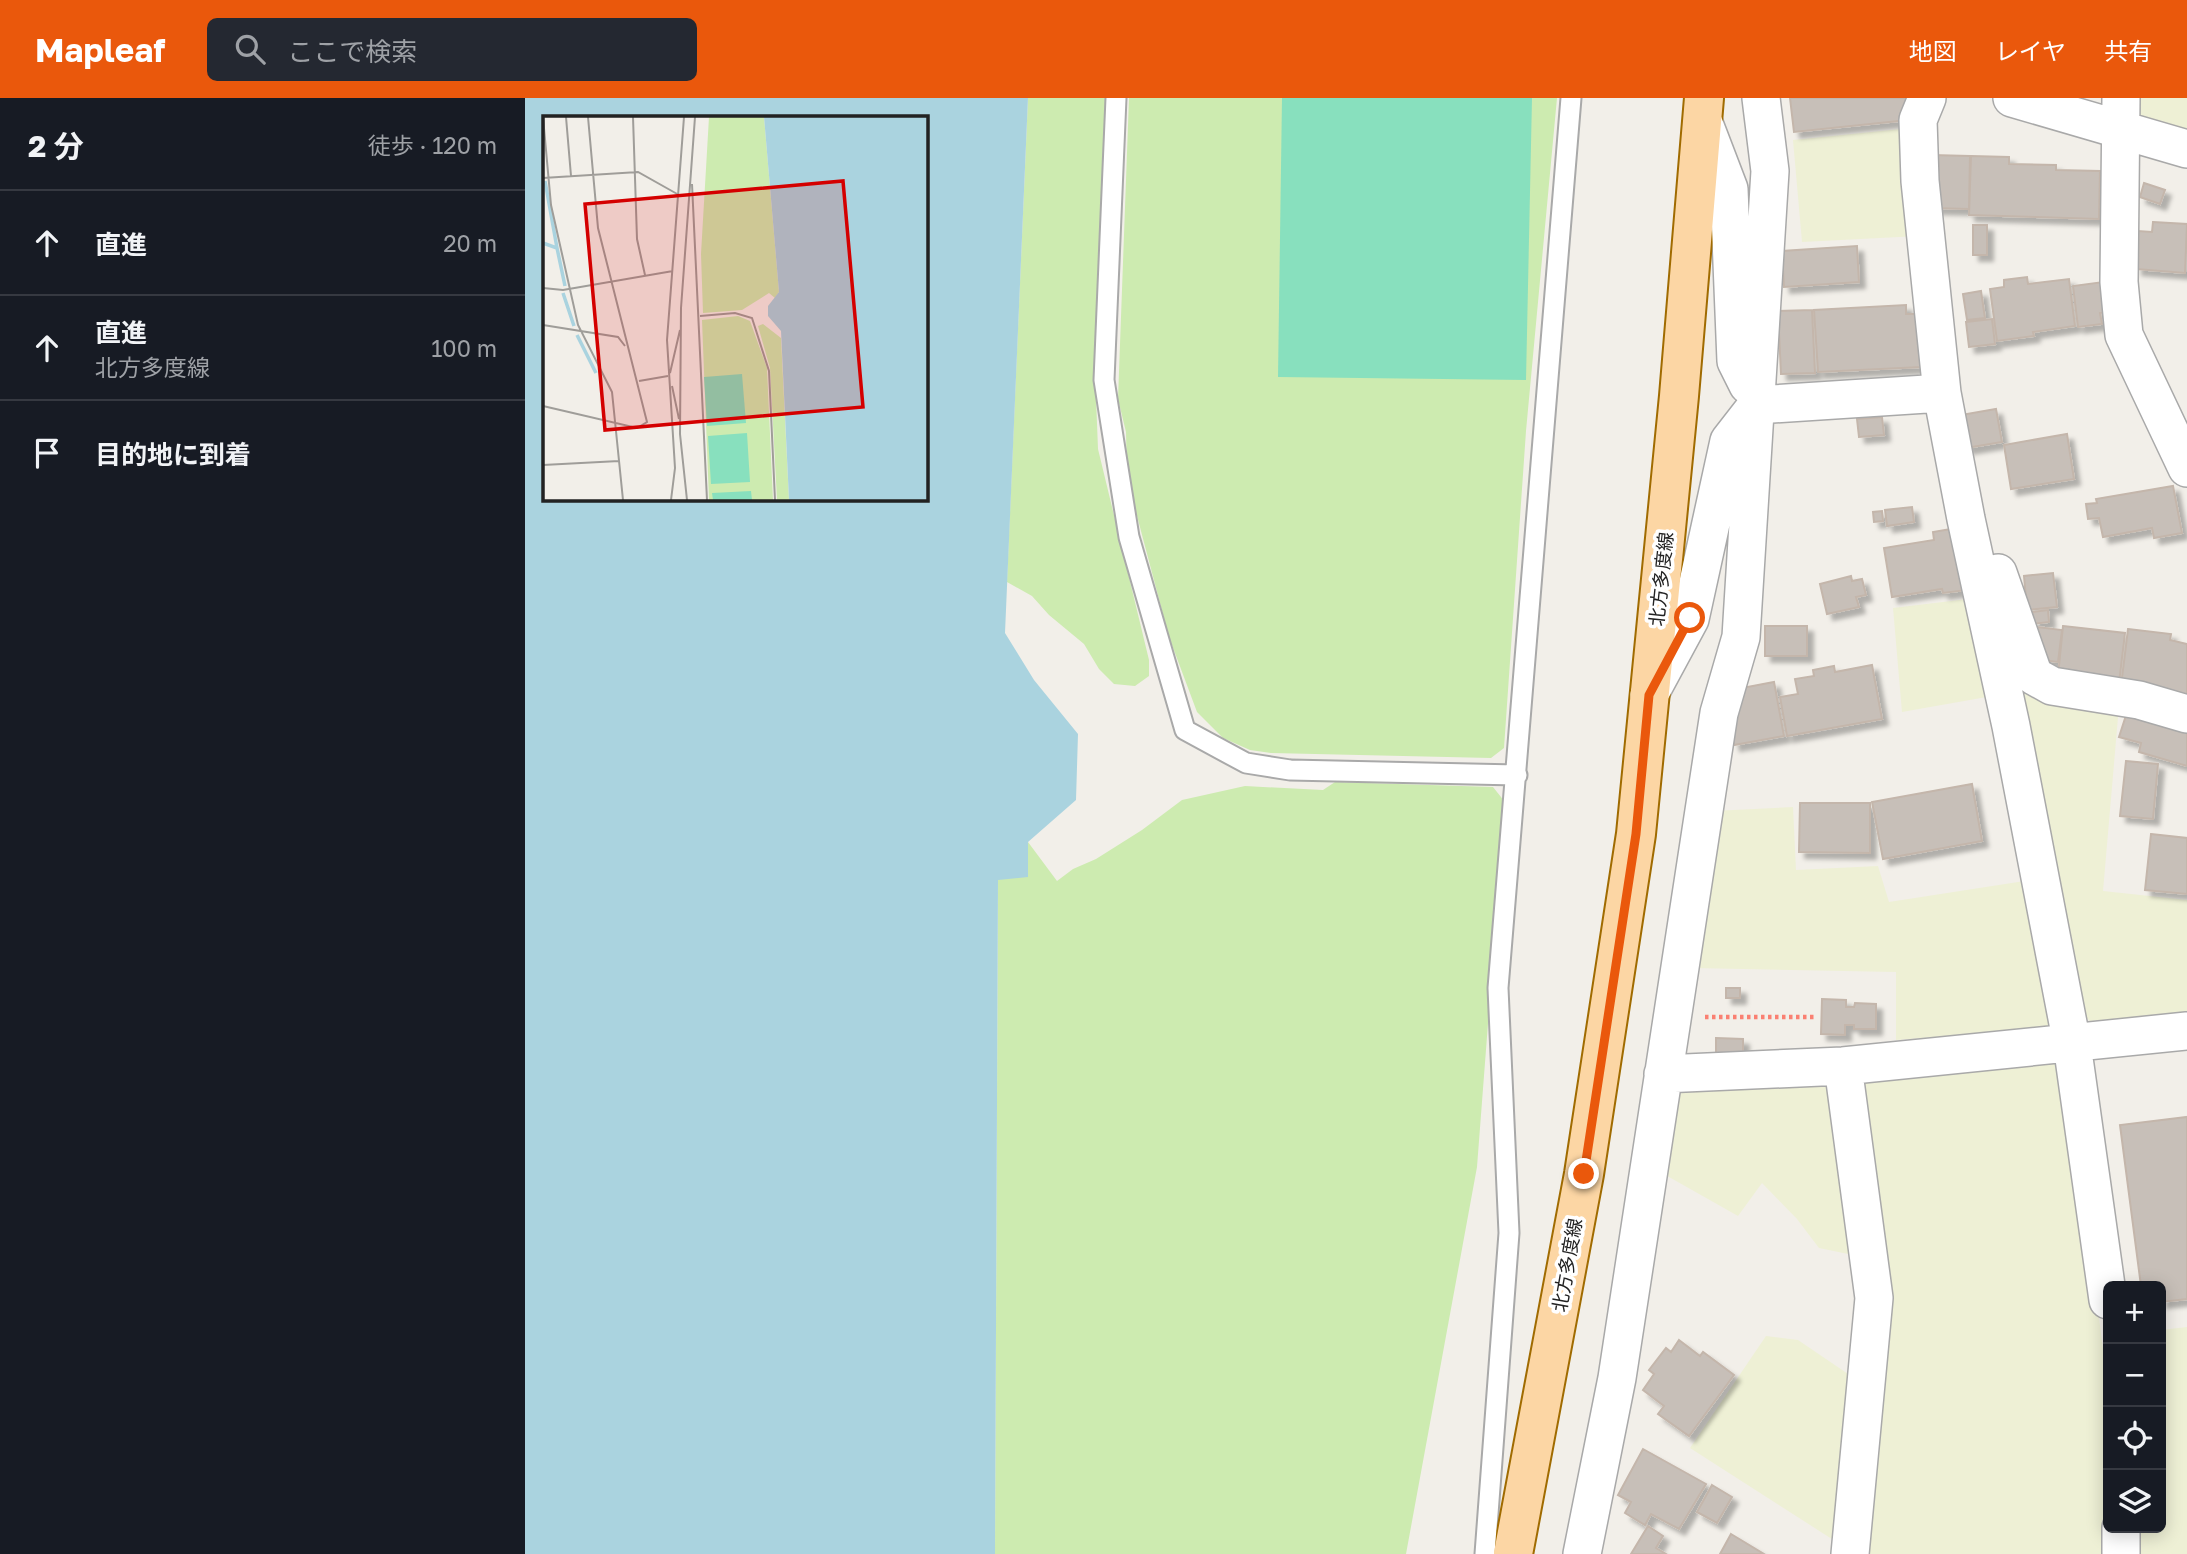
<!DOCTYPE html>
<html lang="ja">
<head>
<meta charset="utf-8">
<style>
  body { margin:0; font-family:"Golos Text","Noto Sans JP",sans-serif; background:#242831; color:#f1f3f6 }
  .controls { position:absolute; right:21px; bottom:21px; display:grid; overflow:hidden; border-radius:10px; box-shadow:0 4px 18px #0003 }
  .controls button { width:63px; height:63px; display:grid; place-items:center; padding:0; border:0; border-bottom:2px solid #363941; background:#171b24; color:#f1f3f6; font:35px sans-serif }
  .stop { position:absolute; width:21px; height:21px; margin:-16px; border:5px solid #ea580c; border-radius:50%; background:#fff }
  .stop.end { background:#ea580c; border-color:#fff; box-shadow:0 2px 7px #0008 }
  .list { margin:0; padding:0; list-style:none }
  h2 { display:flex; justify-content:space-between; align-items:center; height:91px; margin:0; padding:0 28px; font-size:30px }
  h2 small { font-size:23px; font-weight:400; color:#9ea1a6 }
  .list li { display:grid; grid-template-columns:46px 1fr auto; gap:21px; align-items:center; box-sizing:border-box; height:105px; padding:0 28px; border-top:2px solid #363941 }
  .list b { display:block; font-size:26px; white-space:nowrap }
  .list p { margin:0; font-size:23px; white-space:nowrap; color:#9ea1a6 }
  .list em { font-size:23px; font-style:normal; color:#9ea1a6 }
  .icon { flex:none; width:38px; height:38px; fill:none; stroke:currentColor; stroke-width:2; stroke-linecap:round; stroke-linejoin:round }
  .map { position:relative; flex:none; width:1662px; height:1456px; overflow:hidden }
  header { display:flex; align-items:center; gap:42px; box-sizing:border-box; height:98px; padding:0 35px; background:#ea580c; color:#fff }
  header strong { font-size:33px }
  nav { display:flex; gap:38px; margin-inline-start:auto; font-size:24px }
  .search { width:490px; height:63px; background:#242831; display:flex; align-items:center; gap:18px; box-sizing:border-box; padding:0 24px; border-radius:10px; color:#9ea1a6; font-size:26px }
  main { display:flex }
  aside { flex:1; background:#171b24 }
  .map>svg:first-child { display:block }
  .farmland { fill:#eef0d5 }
  .grass { fill:#cdebb0 }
  .pitch { fill:#88e0be }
  .water { fill:#aad3df; fill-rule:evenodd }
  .building { fill:#c7bfb8; stroke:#c4b6ab; stroke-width:2; filter:url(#shadow) }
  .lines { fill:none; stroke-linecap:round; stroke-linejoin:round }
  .lane-casing { stroke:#a9a9a9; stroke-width:23 }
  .street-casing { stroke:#a9a9a9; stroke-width:40 }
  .primary-casing { stroke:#a06b00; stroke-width:42 }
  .path { stroke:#fa8072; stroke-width:4.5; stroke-dasharray:3.5 3.5; stroke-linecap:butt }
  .lane { stroke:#fff; stroke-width:19 }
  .street { stroke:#fff; stroke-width:37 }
  .primary { stroke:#fcd6a4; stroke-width:38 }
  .route { stroke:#ea580c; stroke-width:9 }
  .labels { text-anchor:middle; stroke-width:7; stroke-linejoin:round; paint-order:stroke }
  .street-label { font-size:19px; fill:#222; stroke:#fff }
  .inset-river { fill:none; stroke:#aad3df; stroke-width:3.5 }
  .inset-road { fill:none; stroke:#9f9d99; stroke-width:2 }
  .view { fill:#d40000; fill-opacity:0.15; stroke:#d40000; stroke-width:3.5 }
  .inset-edge { fill:none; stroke:#222; stroke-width:3.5 }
</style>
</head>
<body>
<header>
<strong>Mapleaf</strong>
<div class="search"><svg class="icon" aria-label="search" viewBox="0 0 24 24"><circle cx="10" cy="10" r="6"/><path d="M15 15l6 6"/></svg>ここで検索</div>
<nav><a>地図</a><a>レイヤ</a><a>共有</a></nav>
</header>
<main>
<aside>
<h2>2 分<small>徒歩 · 120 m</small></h2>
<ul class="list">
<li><svg class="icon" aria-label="ahead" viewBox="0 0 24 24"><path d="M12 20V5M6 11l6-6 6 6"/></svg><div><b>直進</b></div><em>20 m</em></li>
<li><svg class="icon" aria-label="ahead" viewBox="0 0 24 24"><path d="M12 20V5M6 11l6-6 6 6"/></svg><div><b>直進</b><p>北方多度線</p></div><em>100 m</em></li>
<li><svg class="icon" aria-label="arrive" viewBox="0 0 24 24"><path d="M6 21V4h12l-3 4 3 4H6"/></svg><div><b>目的地に到着</b></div></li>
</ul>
</aside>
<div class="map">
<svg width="1662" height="1456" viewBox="0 0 1662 1456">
  <defs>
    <filter id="shadow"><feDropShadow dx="6" dy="6" stdDeviation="2" flood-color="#0004"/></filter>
  </defs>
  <rect width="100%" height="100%" fill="#f2efe9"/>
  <path class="farmland" d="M1609 0H1662V40L1622 27 1609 13Z
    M1385 30 1394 138 1277 144 1268 42Z
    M1451 500 1473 597 1377 614 1368 510Z
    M1521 592 1594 608 1578 793 1662 802V914L1565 923 1552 911 1492 595Z
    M1268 709 1271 772 1353 768 1364 804 1506 782 1532 919 1525 930 1371 942V874L1167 870 1188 713Z
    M1531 959 1542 970 1583 1290 1584 1456H1334L1332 990 1343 977Z
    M1299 981 1309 994 1328 1157 1294 1150 1272 1121 1237 1085 1213 1118 1137 1075 1153 998 1169 986Z
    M1662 1229V1456H1612L1613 1430H1636V1232Z
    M1241 1238 1273 1242 1326 1278 1310 1443 1165 1350Z"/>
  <path class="grass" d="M503 0H581L571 300 573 351 624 562V578L610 588 589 586 574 571 559 546 524 517 507 498 482 484Z
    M604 0H1032L1001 333 979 650 966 660 746 655 725 652 698 640 672 614 644 539 602 380 601 334 593 301Z
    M810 684 968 689 980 704 952 1069 881 1456H470L473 781 503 744 532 783 548 771 571 761 617 732 657 702 720 688 798 692Z"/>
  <path class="pitch" d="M757 0H1007L1001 282 753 279Z"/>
  <path class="water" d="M0 0H503L480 535 509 582 553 636 551 702 503 744V779L473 782 470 1456H0ZM19 19H401V401H19Z"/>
  <path class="building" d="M1265 0H1381L1383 22 1269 34Z
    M1406 57 1445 58 1444 111 1405 110Z
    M1446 58 1484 59V66L1531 67V72L1575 73 1574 121 1444 117Z
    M1619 85 1640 92 1635 106 1615 99Z
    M1628 124 1662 126 1660 175 1611 171 1613 133 1627 134Z
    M1448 127H1462V157H1448Z
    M1332 148 1334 184 1259 189 1257 153Z
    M1502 179 1503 186 1544 181 1550 228 1508 234 1509 238 1472 243 1465 191 1479 189V182Z
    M1578 184 1582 214 1575 215 1577 226 1553 229 1548 188Z
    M1456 193 1460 220 1442 222 1438 196Z
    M1381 207V216H1394L1397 269 1293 274 1289 212Z
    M1287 212 1290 275 1256 276 1253 213Z
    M1467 221 1470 246 1444 249 1441 224Z
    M1471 311 1477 344 1441 350 1436 317Z
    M1357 319 1359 337 1334 339 1332 321Z
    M1542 336 1549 381 1486 391 1479 347Z
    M1648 388 1657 435 1629 440 1627 430 1578 439 1574 420 1563 421 1561 406 1572 405 1571 401Z
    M1387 409 1389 424 1362 428 1360 412Z
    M1357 413 1358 423 1349 424 1348 414Z
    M1432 430 1442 492 1418 495 1417 491 1367 499 1359 450 1409 442 1408 434Z
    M1528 475 1532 509 1502 512 1499 478Z
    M1326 478 1327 483 1337 481 1341 497 1331 499 1334 509 1302 516 1295 486Z
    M1523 512 1524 524 1508 526 1507 514Z
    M1240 528H1282V558H1240Z
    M1538 528 1600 535 1594 585 1533 578Z
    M1512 529 1537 532 1533 564 1509 561Z
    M1603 531 1646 536 1645 542 1662 546V602L1596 588Z
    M1347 567 1357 621 1262 638 1255 599 1273 596 1270 581 1289 578 1288 572 1309 568 1310 574Z
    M1249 584 1259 638 1209 647 1205 626 1214 598 1218 597 1217 590Z
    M1604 608 1662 626V668L1614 654 1616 645 1594 639Z
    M1601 663 1633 666 1628 721 1595 718Z
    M1447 686 1457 743 1358 761 1347 704Z
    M1275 705H1345V755L1274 754Z
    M1626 736 1662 740V796L1620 792Z
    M1201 890H1215V900H1201Z
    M1297 901 1321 902V909H1329L1330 905 1351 906V931H1329V927H1320V937L1296 936Z
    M1191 940 1218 941V956H1191Z
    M1662 1019V1201L1636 1204V1188H1616L1595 1027Z
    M1154 1242 1175 1258 1178 1254 1209 1277 1164 1338 1133 1316 1139 1308 1118 1292 1129 1276 1124 1272 1141 1250 1146 1254Z
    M1118 1351 1181 1386 1154 1431 1126 1416 1120 1427 1100 1415 1106 1404 1093 1397Z
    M1187 1387 1207 1399 1192 1425 1172 1414Z
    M1123 1428 1138 1438 1131 1450 1141 1456H1106Z
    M1206 1436 1239 1456H1195Z"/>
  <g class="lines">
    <defs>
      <path id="lane" d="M591 0 579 282 604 439 660 632 721 665 765 672 992 677
        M960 1456 984 1135 973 890 1046 0"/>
      <path id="street" d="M1402 0 1393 22 1395 83 1417 295 1441 421 1486 628 1547 946 1583 1202
        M1487 0 1662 51
        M1596 0 1594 184 1599 237 1662 370
        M1178 23 1204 91 1211 263 1223 287
        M1473 475 1509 578 1527 588 1614 602 1662 616
        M1124 597 1165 521 1204 343 1232 307 1417 295
        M1318 968 1349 1200 1325 1456
        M1138 976 1318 968 1662 933
        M1057 1456 1092 1280 1194 615 1216 539 1245 73 1236 0
        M1596 1456V1430"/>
      <path id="primary" d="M988 1456 1059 1076 1111 736 1154 298 1179 0"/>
    </defs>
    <use href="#lane" class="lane-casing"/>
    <use href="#street" class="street-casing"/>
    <use href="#primary" class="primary-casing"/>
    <path class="path" d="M1180 919H1291"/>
    <use href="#lane" class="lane"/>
    <use href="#street" class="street"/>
    <use href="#primary" class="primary"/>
  </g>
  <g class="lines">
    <path class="route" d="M1059 1076 1111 736 1124 597 1165 520"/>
  </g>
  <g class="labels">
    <g class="street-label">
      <text transform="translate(1136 481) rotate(-84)" y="7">北方多度線</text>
      <text transform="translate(1042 1167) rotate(-80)" y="7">北方多度線</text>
    </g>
  </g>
  <g transform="translate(18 18)">
    <rect width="385" height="385" fill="#f2efe9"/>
    <path d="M166 1H221L236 176 232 182 226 177 199 194 160 197 158 138ZM195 200 207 205 224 252 230 384H166L159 204ZM220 208 238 222 246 384H234L227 252 215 210Z" fill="#cdebb0"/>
    <path d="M199 258 203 307 164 310 161 261ZM204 317 207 366 168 368 165 320ZM208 375 209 384H170L169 377Z" fill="#88e0be"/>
    <path d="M221 1H385V384H246L238 215 225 200V190L236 176Z" fill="#aad3df"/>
    <path class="inset-river" d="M2 65 14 132M0 127 14 132 22 170M20 177 31 210M34 219 53 257"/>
    <path class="inset-road" d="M0 1 8 89 35 209 69 276 80 384M23 1 28 60M90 1 94 123 102 159M0 62 95 56 136 79M149 68 164 384M0 172 20 174 130 155M157 200 192 197 209 202 226 255 232 384M0 209 75 221 82 230M127 257 137 214M96 265 125 260M129 270 136 303M0 290 94 312 104 306 55 112 45 1M0 349 76 345M128 384 132 352 124 224 141 1M144 384 137 318 138 192 152 1"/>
    <path class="view" d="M300 65 320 291 62 314 42 88Z"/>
    <rect width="385" height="385" class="inset-edge"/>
  </g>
</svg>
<div class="controls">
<button>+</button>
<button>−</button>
<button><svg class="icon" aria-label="locate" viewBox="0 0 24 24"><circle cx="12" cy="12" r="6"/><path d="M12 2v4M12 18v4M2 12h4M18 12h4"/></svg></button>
<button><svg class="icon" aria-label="layers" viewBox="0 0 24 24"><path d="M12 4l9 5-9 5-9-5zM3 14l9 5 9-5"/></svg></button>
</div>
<div class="stop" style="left:1165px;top:520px"></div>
<div class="stop end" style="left:1059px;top:1076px"></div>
</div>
</main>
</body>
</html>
